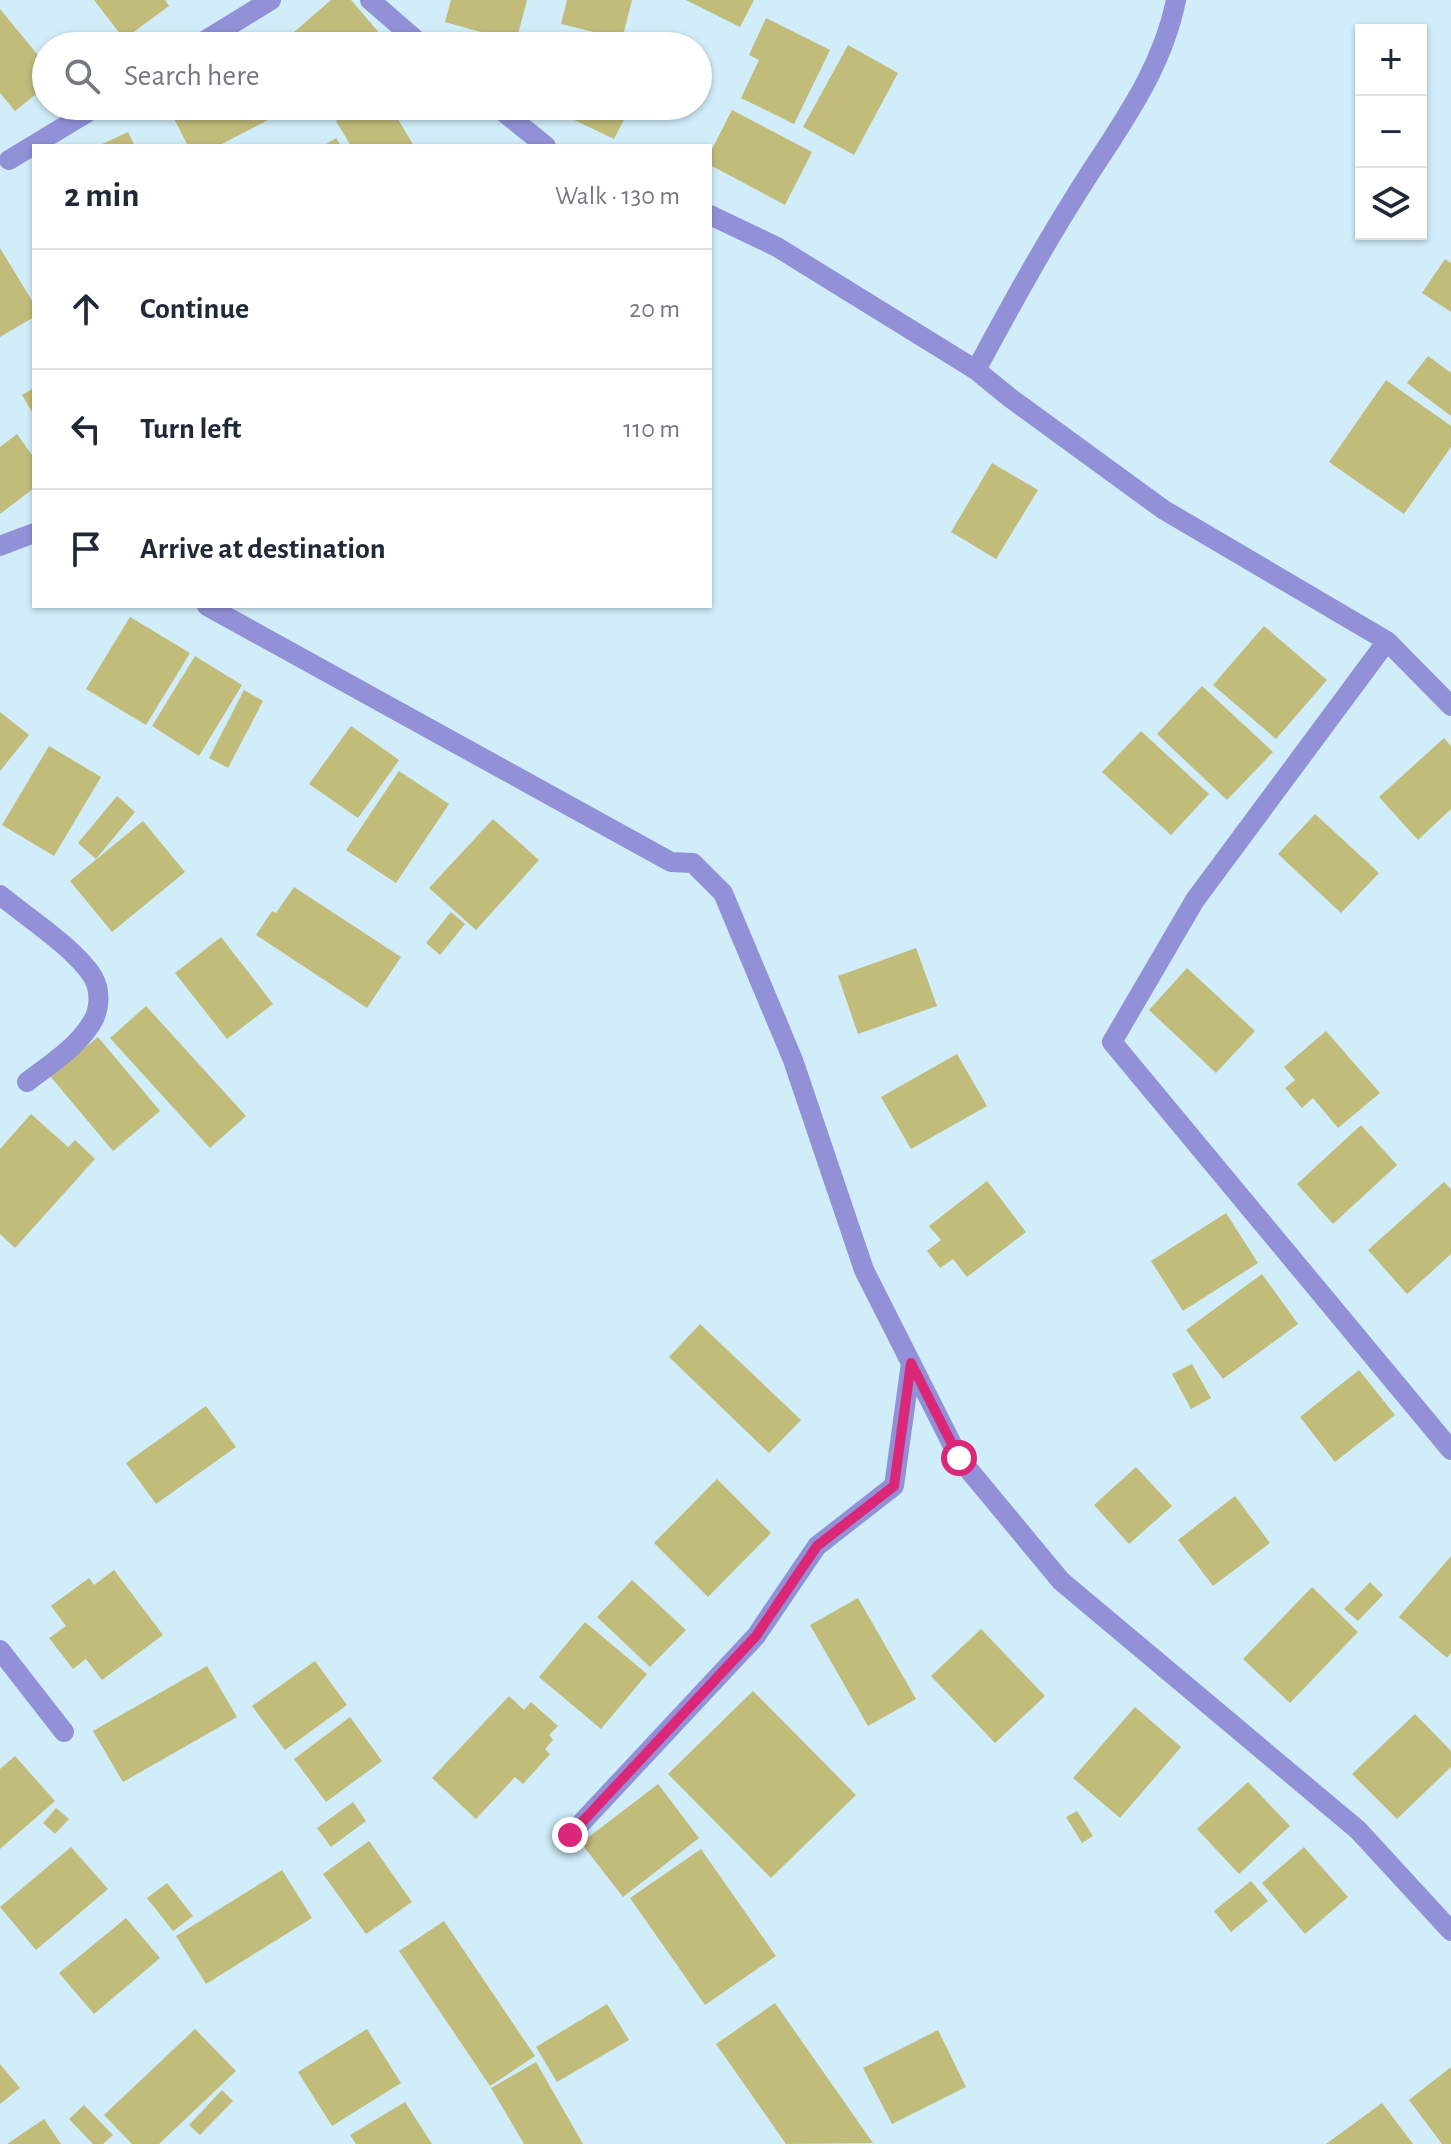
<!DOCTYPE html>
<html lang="en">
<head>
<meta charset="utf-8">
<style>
  body { margin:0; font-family:"Alegreya Sans",sans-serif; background:#f6f6f7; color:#1f2937 }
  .controls { position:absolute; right:24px; top:24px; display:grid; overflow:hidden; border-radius:0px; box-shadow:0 2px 6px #0004 }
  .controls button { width:72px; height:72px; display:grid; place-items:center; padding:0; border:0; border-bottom:2px solid #e0e1e3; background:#fff; color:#1f2937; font:40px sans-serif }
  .stop { position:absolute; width:24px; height:24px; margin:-18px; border:6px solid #db2777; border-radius:50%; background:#fff }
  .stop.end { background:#db2777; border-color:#fff; box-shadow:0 2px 8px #0008 }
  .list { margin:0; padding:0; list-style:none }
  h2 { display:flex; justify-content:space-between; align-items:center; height:104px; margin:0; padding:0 32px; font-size:34px }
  h2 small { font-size:26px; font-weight:400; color:#747a83 }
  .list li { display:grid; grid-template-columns:52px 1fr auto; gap:24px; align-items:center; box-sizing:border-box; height:120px; padding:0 32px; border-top:2px solid #e0e1e3 }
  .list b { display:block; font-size:30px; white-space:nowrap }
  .list em { font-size:26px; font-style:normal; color:#747a83 }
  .icon { flex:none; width:44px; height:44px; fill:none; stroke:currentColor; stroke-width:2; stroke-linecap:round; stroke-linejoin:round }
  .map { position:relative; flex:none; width:1451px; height:2144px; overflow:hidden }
  .search { position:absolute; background:#fff; box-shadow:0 2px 6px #0004; left:32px; top:32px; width:680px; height:88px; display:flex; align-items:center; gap:20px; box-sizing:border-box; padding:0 28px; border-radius:44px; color:#747a83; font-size:30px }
  .panel { position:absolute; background:#fff; box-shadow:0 2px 6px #0004; left:32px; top:144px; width:680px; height:464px; border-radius:0px }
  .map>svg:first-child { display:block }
  .building { fill:#c2bc7b }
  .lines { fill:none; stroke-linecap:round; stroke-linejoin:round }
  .minor { stroke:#9291d8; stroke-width:20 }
  .route { stroke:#db2777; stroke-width:10 }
</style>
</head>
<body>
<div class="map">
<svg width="1451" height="2144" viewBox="0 0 1451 2144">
  <rect width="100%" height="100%" fill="#d0edf9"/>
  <path class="building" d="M94 0H165L169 6 124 39Z
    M331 0H351L380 34 367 46H278Z
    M451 0H527L516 42 445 22Z
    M567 0H632L622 39 561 24Z
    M686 0H754L740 27Z
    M0 9 46 65V86L15 111 0 93Z
    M766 18 830 50 794 124 741 98 759 60 749 55Z
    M848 45 898 73 854 155 803 127Z
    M170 106H266L272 118 218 146H188L168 107Z
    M362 106H390L414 146H351L336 121Z
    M545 106H631L614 139Z
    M732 110 812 152 785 205 710 165V153Z
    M128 132 135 146H98Z
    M336 138 341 146H323Z
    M0 248 34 304V317L0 337Z
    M1445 259 1451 263V312L1422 293Z
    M1428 356 1451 373V416L1407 383Z
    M1386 380 1451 426V447L1404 514 1329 462Z
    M34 388V415L22 395Z
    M17 434 34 458V488L0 514V447Z
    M992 463 1038 490 996 559 951 532Z
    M130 617 190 653 146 725 86 689Z
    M1264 626 1327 680 1276 739 1213 685Z
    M195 656 242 685 199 756 152 726Z
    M1202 686 1273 752 1227 800 1157 734Z
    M244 690 263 701 228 768 209 758Z
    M0 712 29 735 0 771Z
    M351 726 399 760 358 818 309 784Z
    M1141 731 1209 794 1171 835 1102 772Z
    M1444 738 1451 746V809L1418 840 1379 797Z
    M49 746 101 777 54 856 2 825Z
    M399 771 449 804 396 883 346 850Z
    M117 796 135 812 96 859 78 843Z
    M1315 814 1379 873 1341 913 1278 854Z
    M493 819 539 860 476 930 429 888Z
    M143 821 185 872 112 932 70 881Z
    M294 887 401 957 367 1008 256 935 272 911 276 913Z
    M451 912 465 924 440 955 426 943Z
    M221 937 273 1004 227 1039 175 973Z
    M916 948 937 1006 858 1034 838 976Z
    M1187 968 1255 1031 1216 1073 1149 1010Z
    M146 1006 246 1116 210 1148 110 1038Z
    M1326 1031 1380 1093 1338 1128 1313 1098 1302 1108 1285 1088 1295 1080 1284 1067Z
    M98 1037 160 1111 113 1151 50 1076Z
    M957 1054 987 1106 911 1149 881 1097Z
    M31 1114 68 1147 75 1140 95 1159 15 1248 0 1234V1149Z
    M1361 1125 1397 1165 1333 1224 1297 1184Z
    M987 1181 1026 1232 967 1277 953 1259 940 1268 927 1251 941 1240 929 1226Z
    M1444 1182 1451 1189V1254L1407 1294 1368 1250Z
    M1226 1213 1258 1263 1183 1311 1151 1261Z
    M1262 1274 1298 1324 1223 1379 1186 1330Z
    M700 1324 801 1420 769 1453 669 1357Z
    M1192 1364 1211 1398 1191 1409 1172 1374Z
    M1359 1370 1395 1415 1335 1462 1300 1417Z
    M206 1406 236 1447 156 1504 126 1463Z
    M1136 1467 1172 1506 1129 1544 1094 1505Z
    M717 1479 771 1533 708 1597 654 1543Z
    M1235 1496 1270 1543 1213 1586 1178 1540Z
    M1451 1556V1653L1447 1658 1399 1617Z
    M114 1570 163 1635 102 1680 86 1659 73 1669 49 1638 66 1626 51 1606 89 1578 94 1585Z
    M632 1580 686 1630 650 1667 597 1617Z
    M1370 1582 1383 1595 1358 1621 1344 1609Z
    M1312 1587 1358 1632 1290 1703 1243 1659Z
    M858 1598 916 1699 868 1726 810 1625Z
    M585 1622 647 1674 601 1729 539 1677Z
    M981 1629 1045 1696 995 1743 931 1676Z
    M315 1661 347 1705 285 1750 252 1706Z
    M207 1666 237 1717 123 1782 93 1731Z
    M753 1691 856 1795 771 1878 668 1774Z
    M509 1696 524 1710 531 1702 558 1726 549 1735 553 1740 545 1749 550 1754 523 1784 515 1777 476 1819 432 1778Z
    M1135 1707 1181 1747 1120 1818 1073 1778Z
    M1415 1714 1451 1751V1767L1397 1819 1352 1774Z
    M350 1717 382 1761 326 1802 294 1759Z
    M15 1756 55 1801 0 1849V1769Z
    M1248 1782 1290 1826 1239 1874 1197 1829Z
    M658 1784 699 1838 623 1897 581 1843Z
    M353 1802 366 1821 331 1847 317 1828Z
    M56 1808 69 1819 55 1834 43 1823Z
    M1077 1811 1093 1836 1082 1843 1066 1817Z
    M369 1841 412 1902 366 1934 323 1874Z
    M71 1847 108 1889 36 1950 0 1907Z
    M1304 1847 1348 1897 1305 1934 1262 1883Z
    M701 1849 776 1956 705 2005 630 1898Z
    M282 1870 312 1918 206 1984 176 1936Z
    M1251 1881 1268 1901 1231 1932 1214 1911Z
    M167 1883 193 1916 173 1931 147 1898Z
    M126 1918 160 1958 94 2014 59 1973Z
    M444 1921 535 2056 490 2086 399 1951Z
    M775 2003 873 2143 786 2144 716 2044Z
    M607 2004 629 2040 557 2082 536 2047Z
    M195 2029 236 2071 159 2144H132L104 2115Z
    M367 2029 401 2083 332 2126 298 2072Z
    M938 2030 966 2087 892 2124 863 2068Z
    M536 2062 583 2144H524L491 2088Z
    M0 2064 20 2088 0 2104Z
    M1451 2067V2144H1442L1409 2100Z
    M222 2090 233 2101 200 2135 189 2125Z
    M405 2102 432 2144H356L350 2135Z
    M1382 2103 1413 2144H1326Z
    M84 2105 113 2135 103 2144H93L69 2119Z
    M44 2119 61 2144H7Z"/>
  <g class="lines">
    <path class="minor" d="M370 0 423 46
      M196 46 271 0
      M496 106 546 146
      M9 160 98 106
      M710 215 777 247 976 370 1009 397 1164 510 1387 641 1451 706
      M976 370C1008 311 1040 252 1076 195 1115 132 1161 75 1176 0
      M0 546 34 533
      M207 606 671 862 693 863 723 893 793 1060 864 1270 959 1458 1061 1581 1358 1830 1451 1931
      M1387 641 1195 900 1112 1042 1451 1450
      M0 895C27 917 76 949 93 977 101 991 100 1011 91 1024 76 1048 49 1065 27 1082
      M0 1650 64 1732
      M570 1835 756 1636 817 1546 894 1486 911 1363"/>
  </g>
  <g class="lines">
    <path class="route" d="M570 1835 756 1636 817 1546 894 1486 911 1363 959 1458"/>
  </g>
</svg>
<div class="controls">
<button>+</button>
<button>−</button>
<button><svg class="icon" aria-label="layers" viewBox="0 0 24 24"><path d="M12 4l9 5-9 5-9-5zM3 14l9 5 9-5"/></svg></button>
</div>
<div class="stop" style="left:959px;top:1458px"></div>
<div class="stop end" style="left:570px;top:1835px"></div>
<div class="search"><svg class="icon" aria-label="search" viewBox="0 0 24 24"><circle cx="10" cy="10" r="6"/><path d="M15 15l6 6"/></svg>Search here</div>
<section class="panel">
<h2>2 min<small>Walk · 130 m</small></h2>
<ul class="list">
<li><svg class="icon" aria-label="ahead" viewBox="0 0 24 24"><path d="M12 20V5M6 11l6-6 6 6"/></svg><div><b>Continue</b></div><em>20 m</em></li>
<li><svg class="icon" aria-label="left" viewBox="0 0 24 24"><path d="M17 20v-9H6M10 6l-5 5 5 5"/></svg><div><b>Turn left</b></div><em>110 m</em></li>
<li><svg class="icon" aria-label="arrive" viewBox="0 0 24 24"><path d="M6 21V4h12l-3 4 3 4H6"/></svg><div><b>Arrive at destination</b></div></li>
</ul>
</section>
</div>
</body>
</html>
